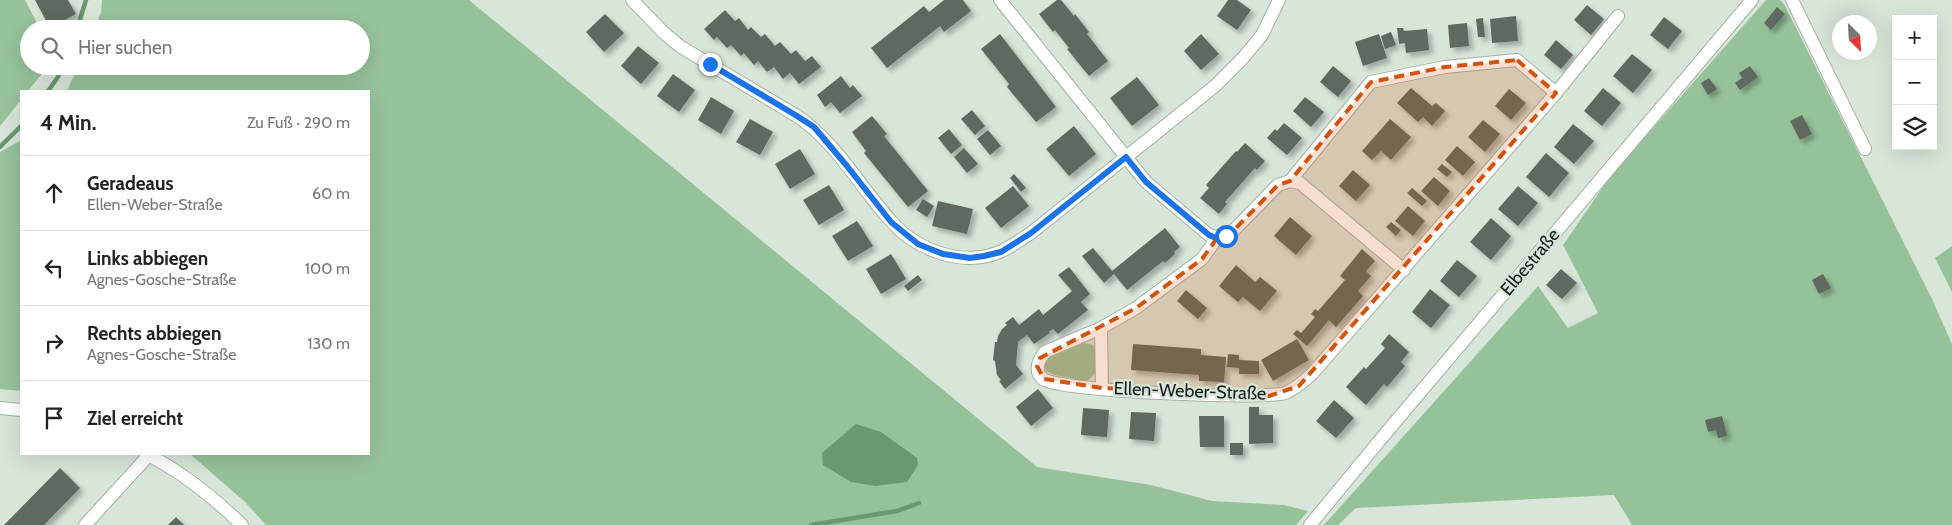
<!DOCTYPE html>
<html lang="de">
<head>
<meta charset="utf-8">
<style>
  body { margin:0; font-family:Cabin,sans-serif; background:#f2f2f2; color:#222 }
  .controls { position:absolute; right:15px; top:15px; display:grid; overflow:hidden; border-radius:0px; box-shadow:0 5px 20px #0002 }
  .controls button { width:45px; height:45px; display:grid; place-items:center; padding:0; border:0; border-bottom:1px solid #e0e0e0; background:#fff; color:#222; font:25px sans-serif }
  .compass { position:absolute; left:1832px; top:15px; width:45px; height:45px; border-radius:50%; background:#fff; box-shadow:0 5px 20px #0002; rotate:156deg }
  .stop { position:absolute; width:15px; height:15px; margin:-11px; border:4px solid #1a73e8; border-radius:50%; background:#fff }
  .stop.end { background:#1a73e8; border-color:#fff; box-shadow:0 1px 5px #0008 }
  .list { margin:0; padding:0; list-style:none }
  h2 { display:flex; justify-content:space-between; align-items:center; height:65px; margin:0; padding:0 20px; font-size:21px }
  h2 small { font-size:16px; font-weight:400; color:#767676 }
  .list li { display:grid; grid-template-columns:32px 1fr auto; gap:15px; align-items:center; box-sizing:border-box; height:75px; padding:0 20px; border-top:1px solid #e0e0e0 }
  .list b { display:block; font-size:19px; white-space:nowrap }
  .list p { margin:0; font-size:16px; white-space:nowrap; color:#767676 }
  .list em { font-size:16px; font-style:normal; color:#767676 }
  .icon { flex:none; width:28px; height:28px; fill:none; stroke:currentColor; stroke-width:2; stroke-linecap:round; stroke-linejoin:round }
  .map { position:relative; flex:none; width:1952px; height:525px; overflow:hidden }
  .search { position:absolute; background:#fff; box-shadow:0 5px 20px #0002; left:20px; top:20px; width:350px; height:55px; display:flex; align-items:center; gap:12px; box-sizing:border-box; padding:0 18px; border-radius:28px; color:#767676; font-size:19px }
  .panel { position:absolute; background:#fff; box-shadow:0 5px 20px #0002; left:20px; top:90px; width:350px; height:365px; border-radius:0px }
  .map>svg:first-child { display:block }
  .green { fill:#96c29a }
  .water { fill:#6b986f }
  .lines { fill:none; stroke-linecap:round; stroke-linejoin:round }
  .stream { stroke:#6b986f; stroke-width:4.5 }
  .building { fill:#5e695f; filter:url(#shadow) }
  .minor-casing { stroke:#a4b0a4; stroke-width:14 }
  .minor { stroke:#fff; stroke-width:12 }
  .route { stroke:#1a73e8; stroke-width:6 }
  .marked { fill:#d3530d; fill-opacity:0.2; stroke:#d3530d; stroke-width:4; stroke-dasharray:10 6; stroke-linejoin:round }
  .labels { text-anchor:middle; stroke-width:4.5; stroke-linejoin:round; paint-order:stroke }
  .street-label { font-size:18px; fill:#171c18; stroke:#d8e5d9 }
</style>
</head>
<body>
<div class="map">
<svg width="1952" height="525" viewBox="0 0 1952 525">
  <defs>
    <filter id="shadow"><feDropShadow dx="4" dy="4" stdDeviation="2.5" flood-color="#0004"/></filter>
  </defs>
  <rect width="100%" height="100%" fill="#d8e5d9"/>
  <path class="green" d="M0 0H25L40 29H29V66H48L28 91H21V100L0 126Z
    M102 0H469L1037 467 1151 485 1212 501 1284 505 1308 511 1296 525H266L245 502 190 454H369V91H67L78 66H361V29H94L101 13Z
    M1766 0H1780L1784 4 1931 297 1952 344V525H1632L1614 495 1356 508 1338 525H1324L1538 286 1568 328 1598 313 1563 245 1610 177Z
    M21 140V391L0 389V152Z
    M1952 246V292L1935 258Z
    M1084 343 1093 345C1099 359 1101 373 1086 381L1054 375 1046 371 1044 366 1047 359Z"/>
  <path class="water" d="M856 424 881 432 917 458 918 465 907 482 875 486 851 482 823 465 822 453Z"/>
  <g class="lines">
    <path class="stream" d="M77 29 86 0
      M48 91 58 77 62 66
      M0 147 21 126
      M811 525 897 511 919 503"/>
  </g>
  <path class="building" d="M35 0H68L76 14 50 28Z
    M944 0H963L971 11 944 32 940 26 887 68 871 48 924 6 929 12Z
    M1057 0H1061L1074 16 1075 14 1089 32 1087 34 1108 61 1089 76 1067 49 1069 48 1055 30 1053 32 1039 14Z
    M1228 0H1237L1251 10 1237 30 1217 16Z
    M1587 5 1604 19 1591 35 1574 20Z
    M1777 7 1785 14 1771 30 1764 23Z
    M725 10 735 21 739 18 748 30 751 27 761 37 765 34 775 46 780 42 791 54 796 50 805 61 812 56 821 67 799 84 790 73 783 79 774 67 767 72 758 61 754 65 744 53 741 56 731 45 727 48 717 37 714 40 704 29Z
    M605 14 624 33 604 52 586 32Z
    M1516 16 1518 41 1492 43 1490 19Z
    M1664 17 1682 31 1668 49 1650 35Z
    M1483 18 1485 37H1478L1476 19Z
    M1467 23 1469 46 1450 48 1448 25Z
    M1397 28H1403L1404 31 1427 29 1429 50 1406 53 1405 43 1399 44Z
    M1391 32 1396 45 1385 49 1381 36Z
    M1000 34 1056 107 1036 122 1007 87 1009 84 981 49Z
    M1201 34 1219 54 1201 70 1184 51Z
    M1379 34 1387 58 1363 66 1355 42Z
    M1556 40 1573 55 1561 69 1544 55Z
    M638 46 659 63 641 84 621 66Z
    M1632 54 1652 70 1633 93 1613 76Z
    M1333 66 1351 81 1338 97 1320 82Z
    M1750 66 1758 77 1740 90 1735 83 1742 78 1739 73Z
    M673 74 695 90 679 112 657 96Z
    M841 76 850 88 853 85 862 96 840 113 831 102 825 107 817 95Z
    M1137 77 1159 105 1132 126 1110 98Z
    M1709 78 1717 89 1708 95 1701 83Z
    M1411 88 1432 106 1436 103 1445 111 1432 126 1423 117 1418 122 1397 103Z
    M1603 88 1621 103 1602 126 1584 111Z
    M1509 89 1526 103 1511 120 1495 106Z
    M711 97 734 111 721 134 698 120Z
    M1305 97 1324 112 1311 127 1293 111Z
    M972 110 985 126 975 135 961 119Z
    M1802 115 1812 134 1800 140 1790 121Z
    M872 116 887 134 884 136 928 191 908 207 864 153 866 151 852 132Z
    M750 119 773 132 760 155 736 142Z
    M1390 119 1411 137 1391 160 1381 151 1372 160 1362 151Z
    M1483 120 1500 134 1485 152 1468 137Z
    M1284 123 1302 138 1287 155 1267 138 1275 129 1277 131Z
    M1573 124 1594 141 1574 164 1554 147Z
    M1074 126 1096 154 1069 176 1046 149Z
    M949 129 962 145 951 154 938 138Z
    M988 130 1001 146 990 155 977 139Z
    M1245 143 1265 161 1257 170 1255 168 1225 202 1227 204 1219 214 1200 198 1209 188 1206 185 1236 151 1237 152Z
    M1457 146 1475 162 1463 176 1445 160Z
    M964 148 978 164 967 173 954 157Z
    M800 149 815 174 790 189 775 164Z
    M1546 153 1569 173 1549 197 1526 177Z
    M1442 164 1452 172 1447 177 1437 169Z
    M1353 170 1370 185 1356 201 1339 186Z
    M1014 174 1026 188 1021 192 1010 178Z
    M1434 177 1450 191 1438 206 1421 191Z
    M829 185 844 210 819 225 803 200Z
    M1013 186 1029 206 1001 228 985 208Z
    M1518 186 1538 203 1518 226 1498 209Z
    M1412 188 1427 201 1422 206 1407 193Z
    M923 199 934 206 927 217 916 210Z
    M938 201 973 209 967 234 932 226Z
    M1408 206 1425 221 1413 236 1395 221Z
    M1290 217 1312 236 1296 255 1274 236Z
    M1491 218 1511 236 1491 260 1470 242Z
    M857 221 873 246 848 261 832 236Z
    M1391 222 1401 230 1396 236 1386 227Z
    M1165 228 1180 247 1174 252 1175 254 1165 263 1163 261 1127 290 1114 274 1104 283 1082 256 1093 248 1112 271Z
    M1362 249 1375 261 1366 271 1371 276 1358 291 1363 296 1336 327 1329 320 1307 346 1293 334 1297 330 1301 333 1315 317 1311 314 1315 309 1318 311 1345 280 1340 276Z
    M891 254 906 279 881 294 866 269Z
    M1457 260 1477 276 1459 297 1440 281Z
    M1236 265 1255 282 1260 277 1277 291 1260 311 1243 297 1238 302 1219 286Z
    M1069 267 1090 294 1081 302 1088 310 1058 334 1053 329 1049 332 1050 333 1034 344 1027 335 1018 342 1016 365 1023 374 1005 389 999 381 1001 380 997 375 995 361 993 360 995 342H997L998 336 1002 329 1007 325 1005 323 1013 317 1019 325 1039 309 1043 315 1072 291 1058 275Z
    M1561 269 1577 283 1562 299 1546 285Z
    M1823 274 1831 288 1819 294 1812 280Z
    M918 275 922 280 908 291 904 286Z
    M1430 289 1450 305 1431 328 1412 312Z
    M1186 290 1207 308 1198 319 1177 301Z
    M1389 334 1409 352 1401 362 1405 366 1387 387 1384 384 1366 405 1346 387 1364 367 1366 369 1385 348 1381 344Z
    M1297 339 1309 360 1273 381 1261 360Z
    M1133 344 1201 349V355L1226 357 1224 382 1199 381V375L1131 370Z
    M1228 354 1239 355V360L1259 361V374H1239V368L1227 367Z
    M1038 389 1053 408 1031 426 1016 407Z
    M1334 400 1354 418 1336 438 1316 421Z
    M1249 407H1259V415H1273V443L1249 444Z
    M1083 408 1109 410 1107 437 1081 435Z
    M1131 412 1156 413 1154 441 1129 439Z
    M1199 416H1224V447H1200Z
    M1722 416 1727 436 1718 438 1716 430 1708 432 1705 420Z
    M1230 443H1243V455H1230Z
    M60 468 80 488 44 525H4Z
    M176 517 184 525H168Z"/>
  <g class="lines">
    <defs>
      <path id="minor" d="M632 0 664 33 681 47 797 116C837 143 859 186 891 221 917 251 964 268 1002 251 1012 246 1022 239 1031 233L1215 86 1243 58 1262 35 1279 0
        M1000 0 1146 182 1209 235C1220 239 1226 236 1234 230L1278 185 1290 181 1371 82 1445 67 1517 60 1556 93 1312 374C1304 381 1296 389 1285 393 1260 400 1060 391 1043 379 1033 371 1039 359 1045 352L1101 328 1136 308 1202 259 1217 238
        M1792 0 1865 149
        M1556 93 1618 16
        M1290 181 1300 183 1404 270
        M1101 328 1102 388
        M0 408 21 410
        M146 454C181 471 214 498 242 525
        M85 525 149 455
        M1310 525 1385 434 1752 0"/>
    </defs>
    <use href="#minor" class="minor-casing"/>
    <use href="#minor" class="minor"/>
  </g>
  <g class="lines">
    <path class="route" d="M710 64 797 116 814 127 847 166 891 222 918 244 943 254 970 258 984 256 1001 252 1031 233 1126 157 1146 182 1209 235 1216 238 1226 236"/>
  </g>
  <path class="marked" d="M1517 60 1556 93 1299 386 1269 396 1102 388 1044 379 1037 366 1040 358 1136 308 1202 259 1217 238 1234 230 1278 185 1290 181 1371 82 1445 67Z"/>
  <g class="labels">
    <g class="street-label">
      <text transform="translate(1530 262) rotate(-50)" y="6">Elbestraße</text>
      <text transform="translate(1190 391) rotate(2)" y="6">Ellen-Weber-Straße</text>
    </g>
  </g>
</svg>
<div class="controls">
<button>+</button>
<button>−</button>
<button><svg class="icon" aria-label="layers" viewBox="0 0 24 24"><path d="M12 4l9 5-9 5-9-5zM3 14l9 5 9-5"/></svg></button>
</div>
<svg class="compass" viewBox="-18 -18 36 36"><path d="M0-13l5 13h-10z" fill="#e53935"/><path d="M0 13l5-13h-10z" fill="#767676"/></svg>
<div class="stop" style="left:1226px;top:236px"></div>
<div class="stop end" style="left:710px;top:64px"></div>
<div class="search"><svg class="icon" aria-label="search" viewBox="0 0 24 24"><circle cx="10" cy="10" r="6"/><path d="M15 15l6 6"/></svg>Hier suchen</div>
<section class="panel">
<h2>4 Min.<small>Zu Fuß · 290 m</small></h2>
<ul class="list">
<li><svg class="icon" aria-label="ahead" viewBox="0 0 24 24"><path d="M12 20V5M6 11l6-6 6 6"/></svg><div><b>Geradeaus</b><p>Ellen-Weber-Straße</p></div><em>60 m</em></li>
<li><svg class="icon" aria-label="left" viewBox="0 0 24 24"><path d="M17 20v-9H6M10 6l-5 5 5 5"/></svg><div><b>Links abbiegen</b><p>Agnes-Gosche-Straße</p></div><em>100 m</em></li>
<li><svg class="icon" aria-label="right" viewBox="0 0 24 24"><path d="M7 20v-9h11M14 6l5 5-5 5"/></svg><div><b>Rechts abbiegen</b><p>Agnes-Gosche-Straße</p></div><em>130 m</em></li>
<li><svg class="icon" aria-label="arrive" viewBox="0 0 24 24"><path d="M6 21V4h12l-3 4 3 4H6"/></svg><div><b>Ziel erreicht</b></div></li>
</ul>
</section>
</div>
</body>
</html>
